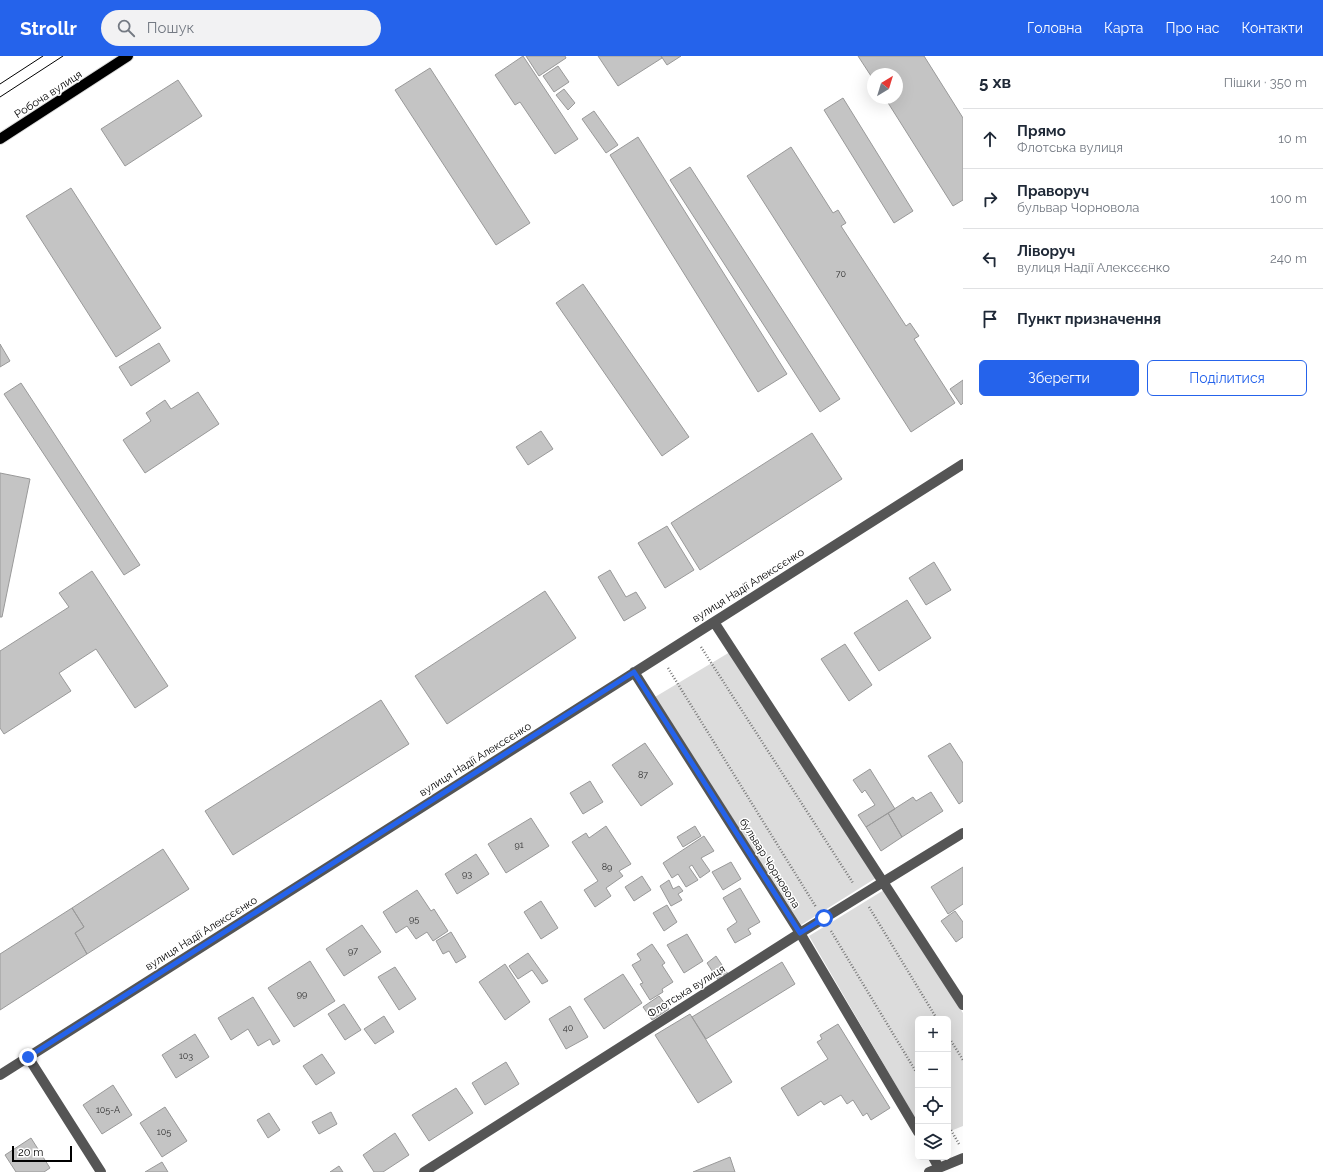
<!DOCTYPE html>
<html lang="uk">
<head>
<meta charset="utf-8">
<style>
  body { margin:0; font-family:Raleway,sans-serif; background:#f2f2f3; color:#1f2937 }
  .controls { position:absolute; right:12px; bottom:12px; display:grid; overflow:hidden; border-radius:6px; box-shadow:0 4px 16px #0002 }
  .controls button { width:36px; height:36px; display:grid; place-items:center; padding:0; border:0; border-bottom:1px solid #e0e1e3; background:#fff; color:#1f2937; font:20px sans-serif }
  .compass { position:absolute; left:867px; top:12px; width:36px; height:36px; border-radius:50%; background:#fff; box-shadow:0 4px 16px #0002; rotate:38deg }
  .scale { position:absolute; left:12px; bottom:10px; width:60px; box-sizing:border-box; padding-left:4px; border:2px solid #000; border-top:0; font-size:11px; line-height:14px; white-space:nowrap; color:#000; -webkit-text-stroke:3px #fff; paint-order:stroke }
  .stop { position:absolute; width:12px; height:12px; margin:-9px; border:3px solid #2563eb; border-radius:50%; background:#fff }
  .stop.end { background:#2563eb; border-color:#fff; box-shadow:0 1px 4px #0008 }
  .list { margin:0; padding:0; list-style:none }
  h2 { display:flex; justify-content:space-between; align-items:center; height:52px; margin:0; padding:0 16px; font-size:17px }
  h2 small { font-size:13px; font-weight:400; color:#747a83 }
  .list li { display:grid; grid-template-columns:26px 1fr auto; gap:12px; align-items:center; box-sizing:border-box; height:60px; padding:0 16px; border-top:1px solid #e0e1e3 }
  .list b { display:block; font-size:15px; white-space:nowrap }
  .list p { margin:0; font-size:13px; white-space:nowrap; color:#747a83 }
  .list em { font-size:13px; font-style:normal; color:#747a83 }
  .actions { display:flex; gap:8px; padding:12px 16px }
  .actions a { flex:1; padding:9px 0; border:1px solid #2563eb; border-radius:6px; text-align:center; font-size:14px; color:#2563eb }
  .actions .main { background:#2563eb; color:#fff }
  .icon { flex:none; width:22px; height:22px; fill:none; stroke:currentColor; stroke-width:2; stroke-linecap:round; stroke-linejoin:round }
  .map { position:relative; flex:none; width:963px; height:1116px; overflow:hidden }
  header { display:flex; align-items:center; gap:24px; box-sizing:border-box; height:56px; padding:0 20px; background:#2563eb; color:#fff }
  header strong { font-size:19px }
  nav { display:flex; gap:22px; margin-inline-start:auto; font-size:14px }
  .search { width:280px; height:36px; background:#f2f2f3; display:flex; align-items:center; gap:10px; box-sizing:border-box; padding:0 14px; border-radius:22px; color:#747a83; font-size:15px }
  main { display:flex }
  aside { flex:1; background:#fff }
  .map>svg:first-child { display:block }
  .green { fill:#dcdcdc }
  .building { fill:#c4c4c4; stroke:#999 }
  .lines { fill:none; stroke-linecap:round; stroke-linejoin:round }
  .major-casing { stroke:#dbdbdb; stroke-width:12 }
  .path { stroke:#777; stroke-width:2.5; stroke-dasharray:1 2; stroke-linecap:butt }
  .minor { stroke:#555; stroke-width:10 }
  .major { stroke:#000; stroke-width:10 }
  .tram { stroke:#000; stroke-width:1 }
  .route { stroke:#2563eb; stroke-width:5 }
  .labels { text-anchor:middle; stroke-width:3; stroke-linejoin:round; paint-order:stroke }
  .number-label { font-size:9px; fill:#313131 }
  .street-label { font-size:11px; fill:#000; stroke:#fff }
</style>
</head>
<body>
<header>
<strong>Strollr</strong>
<div class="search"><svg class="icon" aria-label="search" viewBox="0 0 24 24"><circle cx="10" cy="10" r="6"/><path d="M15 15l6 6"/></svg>Пошук</div>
<nav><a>Головна</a><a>Карта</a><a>Про нас</a><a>Контакти</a></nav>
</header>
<main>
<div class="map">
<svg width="963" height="1116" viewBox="0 0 963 1116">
  <rect width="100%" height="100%" fill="#fff"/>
  <path class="green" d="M730 596 876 822 801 869 655 641Z
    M884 834 963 957V1070L948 1076V963H918V1067L809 880Z"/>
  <path class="building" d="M523 0 578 83 555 98 520 46 515 49 495 19Z
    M526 0H565L566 2 539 20Z
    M598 0H661L662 2 618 30Z
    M661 0H681L667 9Z
    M858 0H924L963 62V144L953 150 885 42H897V18H873V23Z
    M558 10 569 26 554 36 543 20Z
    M430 12 530 167 496 189 395 34Z
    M178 24 202 60 125 110 101 73Z
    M564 33 575 47 568 54 556 39Z
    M843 42 913 155 894 167 824 54Z
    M594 55 618 89 606 97 582 63Z
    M638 81 787 318 758 336 610 99Z
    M791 91 833 157 838 154 846 167 841 170 906 270 910 267 919 280 914 283 955 347 911 376 747 120Z
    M690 111 840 343 820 356 670 124Z
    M71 132 161 272 116 301 26 160Z
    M583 228 689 381 662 400 556 247Z
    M159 287 170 305 131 330 119 311Z
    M0 288 10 305 0 311Z
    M963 324V347L961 349 950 333Z
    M21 327 140 509 124 519 4 338Z
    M198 336 219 368 145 417 123 384 151 365 146 357 165 344 171 353Z
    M541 375 553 393 528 409 516 391Z
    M812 377 842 423 700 514 671 467Z
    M0 417 30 423 2 561H0Z
    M667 470 694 514 665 532 638 487Z
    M934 506 951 534 926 549 909 522Z
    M610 514 626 541 636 536 646 552 624 565 598 521Z
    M92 515 168 630 135 652 96 593 59 617 71 635 4 678 0 672V595L69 551 59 537Z
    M545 535 576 582 447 668 415 620Z
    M907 544 931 582 879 615 854 577Z
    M845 588 872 629 849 645 821 603Z
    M381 644 409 688 233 799 205 755Z
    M645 687 673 728 641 750 612 709Z
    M950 687 963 707V745L959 748 928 700Z
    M870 713 895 753 866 771 858 759 875 749 865 734 862 737 853 724Z
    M590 725 603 746 583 758 570 737Z
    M931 736 943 755 902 781 888 757 913 741 916 745Z
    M888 757 902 781 881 795 866 771Z
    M531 762 549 790 506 817 488 788Z
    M606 770 631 808 619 815 623 820 606 832 611 840 595 851 584 834 598 825 572 786 586 777 589 782Z
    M695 770 701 780 683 791 677 781Z
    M704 780 714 795 701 802 710 815 700 822 692 809 689 811 698 824 686 831 678 818 672 822 663 807Z
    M163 793 189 833 87 898 75 877 84 871 72 852Z
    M476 798 489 818 457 838 445 818Z
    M731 806 741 823 723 834 712 816Z
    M963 811V848L948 858 931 831Z
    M642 820 651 834 634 845 625 831Z
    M669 824 673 833 679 830 683 835 678 838 682 844 671 850 660 830Z
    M740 832 760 866 748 873 751 878 735 887 727 873 737 866 723 842Z
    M417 834 431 855 434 853 448 875 433 885 427 876 416 883 407 870 396 877 383 856Z
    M541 845 558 872 541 883 524 856Z
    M667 849 677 866 664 875 653 857Z
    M72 852 84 871 75 877 87 898 0 954V898Z
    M955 855 963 866V881L956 886 941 865Z
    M362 869 381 896 344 920 326 893Z
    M451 876 466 901 456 907 449 895 443 898 436 885Z
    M687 878 703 905 684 917 667 889Z
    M652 888 665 907 662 909 673 926 662 933 663 936 650 944 640 928 643 927 632 909 641 904 637 898Z
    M528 897 548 925 542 928 532 914 518 923 509 910Z
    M716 900 728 918 718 924 707 907Z
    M310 905 335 945 294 971 268 932Z
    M782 906 795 928 706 983 692 961Z
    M505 908 530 946 505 964 479 926Z
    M395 911 416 943 399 954 378 921Z
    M623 918 642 947 604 973 584 943Z
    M659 940 669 953 652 964 643 951Z
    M253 941 280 985 273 989 270 983 258 990 248 973 231 984 218 962Z
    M344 948 361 974 345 984 328 958Z
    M570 950 588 981 566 993 549 963Z
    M690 958 732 1026 698 1047 655 979Z
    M384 960 394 976 375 988 364 973Z
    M838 968 890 1052 871 1064 867 1057 863 1060 853 1044 847 1048 841 1039 824 1049 821 1045 798 1060 781 1032 828 1003 817 986 822 983 820 979Z
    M195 978 209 1001 176 1022 162 999Z
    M322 998 335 1017 316 1029 303 1010Z
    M506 1006 519 1028 485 1049 472 1027Z
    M113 1029 132 1059 102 1078 83 1049Z
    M456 1032 473 1057 429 1085 412 1059Z
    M165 1051 187 1085 162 1101 140 1067Z
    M331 1056 337 1068 319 1078 312 1066Z
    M269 1057 280 1074 268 1082 257 1064Z
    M395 1077 409 1099 383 1116H374L363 1099Z
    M31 1082 50 1112 44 1116H16L5 1099Z
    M730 1101 735 1116H693Z
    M162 1106 168 1116H145Z
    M339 1110 343 1116H330Z"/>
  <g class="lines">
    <defs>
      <path id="major" d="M0 83 128 0"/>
    </defs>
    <use href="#major" class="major-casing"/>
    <path class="path" d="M701 591 853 827
      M668 612 816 851
      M869 851 937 963
      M831 875 918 1019
      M948 980 963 1004
      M948 1069 959 1088"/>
    <path class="minor" d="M714 566 963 949
      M634 616 800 877 918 1076
      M28 1001 101 1116
      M0 1019 963 408
      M933 1101 939 1112
      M424 1116 800 877 963 777
      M929 1116 963 1102"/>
    <use href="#major" class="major"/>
    <path class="tram" d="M0 28 43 0
      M0 41 63 0"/>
  </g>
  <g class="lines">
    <path class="route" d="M28 1001 634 616 800 877 824 862"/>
  </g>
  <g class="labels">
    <g class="number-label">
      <text x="841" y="221">70</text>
      <text x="643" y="722">87</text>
      <text x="519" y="792">91</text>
      <text x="607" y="814">89</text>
      <text x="467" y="821">93</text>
      <text x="414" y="866">95</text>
      <text x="353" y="898">97</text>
      <text x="302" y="941">99</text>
      <text x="568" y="975">40</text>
      <text x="186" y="1003">103</text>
      <text x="108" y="1057">105-А</text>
      <text x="164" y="1079">105</text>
    </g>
    <g class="street-label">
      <text transform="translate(48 38) rotate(-33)" y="4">Робоча вулиця</text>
      <text transform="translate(748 529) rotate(-32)" y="4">вулиця Надії Алексєєнко</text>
      <text transform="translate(475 703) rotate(-32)" y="4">вулиця Надії Алексєєнко</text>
      <text transform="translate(770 807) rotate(58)" y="4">бульвар Чорновола</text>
      <text transform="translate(201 877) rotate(-32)" y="4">вулиця Надії Алексєєнко</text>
      <text transform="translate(686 935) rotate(-32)" y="4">Флотська вулиця</text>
    </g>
  </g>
</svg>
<div class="controls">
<button>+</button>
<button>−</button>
<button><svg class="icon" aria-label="locate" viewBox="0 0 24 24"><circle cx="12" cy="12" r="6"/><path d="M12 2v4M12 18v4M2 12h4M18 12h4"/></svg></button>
<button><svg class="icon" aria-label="layers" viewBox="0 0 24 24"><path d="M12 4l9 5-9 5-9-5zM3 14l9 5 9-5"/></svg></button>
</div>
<svg class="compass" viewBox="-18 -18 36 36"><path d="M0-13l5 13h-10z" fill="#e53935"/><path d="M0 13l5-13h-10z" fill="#747a83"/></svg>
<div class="scale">20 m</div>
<div class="stop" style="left:824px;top:862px"></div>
<div class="stop end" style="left:28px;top:1001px"></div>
</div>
<aside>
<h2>5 хв<small>Пішки · 350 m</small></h2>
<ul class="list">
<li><svg class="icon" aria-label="ahead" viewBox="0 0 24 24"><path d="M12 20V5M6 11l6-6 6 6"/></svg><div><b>Прямо</b><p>Флотська вулиця</p></div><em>10 m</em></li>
<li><svg class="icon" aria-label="right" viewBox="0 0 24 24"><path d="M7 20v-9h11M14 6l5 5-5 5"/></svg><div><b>Праворуч</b><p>бульвар Чорновола</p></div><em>100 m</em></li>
<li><svg class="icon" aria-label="left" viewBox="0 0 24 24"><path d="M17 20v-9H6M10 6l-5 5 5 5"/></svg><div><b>Ліворуч</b><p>вулиця Надії Алексєєнко</p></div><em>240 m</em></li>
<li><svg class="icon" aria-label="arrive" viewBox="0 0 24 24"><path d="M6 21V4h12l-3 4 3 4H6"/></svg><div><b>Пункт призначення</b></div></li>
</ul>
<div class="actions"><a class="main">Зберегти</a><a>Поділитися</a></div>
</aside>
</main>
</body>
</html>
